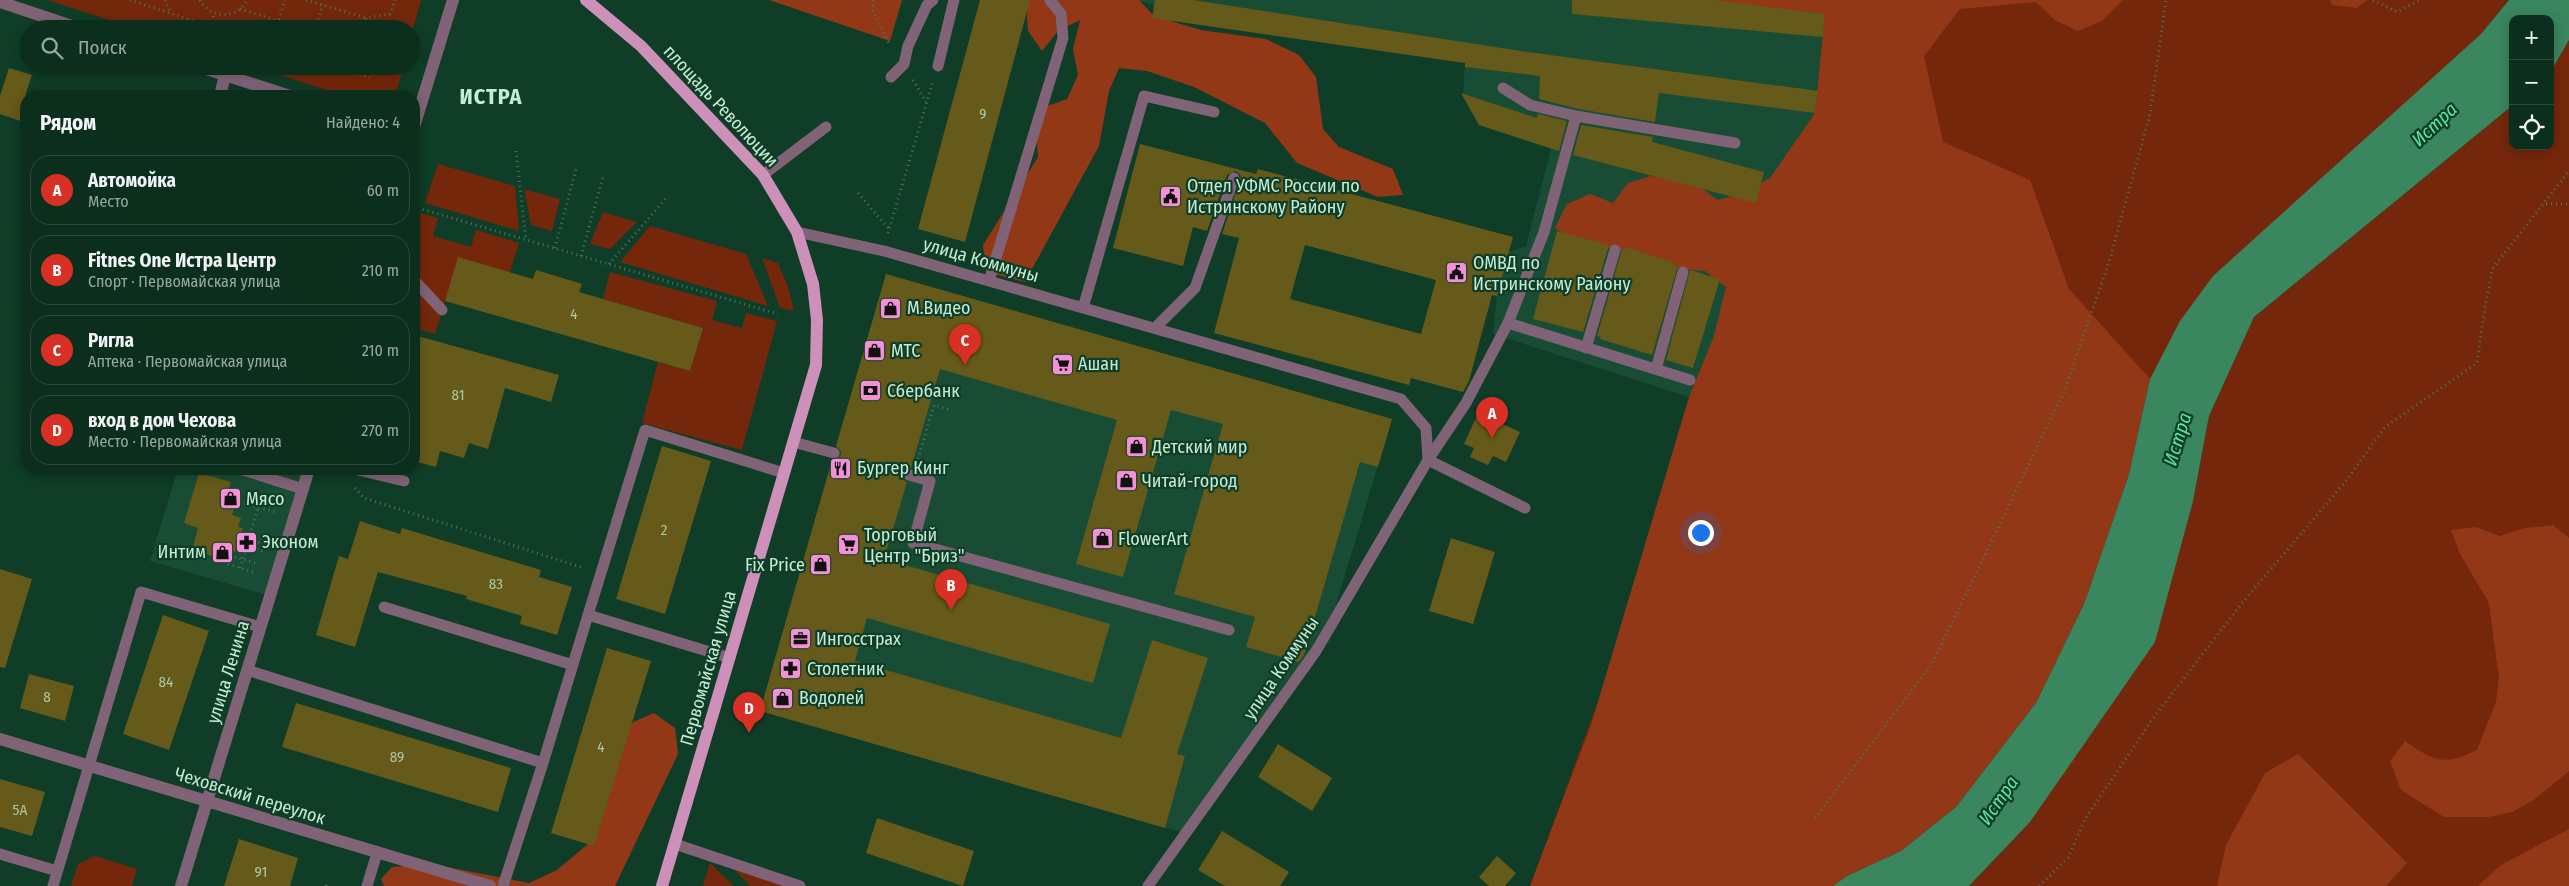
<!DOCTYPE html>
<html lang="ru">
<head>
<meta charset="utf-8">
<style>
  body { margin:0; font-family:"Fira Sans Condensed",sans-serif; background:#143626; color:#f1f3f6 }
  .controls { position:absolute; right:15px; top:15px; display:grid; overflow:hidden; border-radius:10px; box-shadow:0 2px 12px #0003 }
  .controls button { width:45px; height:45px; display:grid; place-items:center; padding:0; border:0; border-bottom:1px solid #2b4a3b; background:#0b2e1d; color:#f1f3f6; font:25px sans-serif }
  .you { position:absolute; left:1700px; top:532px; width:18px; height:18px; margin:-12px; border:4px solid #fff; border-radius:50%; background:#1a73e8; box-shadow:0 0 0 8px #1a73e833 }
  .badge { display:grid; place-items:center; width:32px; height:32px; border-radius:50%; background:#d93025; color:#fff; font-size:16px; font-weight:700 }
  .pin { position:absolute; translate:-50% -41px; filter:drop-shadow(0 1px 2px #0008) }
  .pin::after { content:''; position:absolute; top:26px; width:18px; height:15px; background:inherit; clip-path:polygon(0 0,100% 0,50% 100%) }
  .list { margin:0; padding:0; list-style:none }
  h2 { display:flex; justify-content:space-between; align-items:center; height:65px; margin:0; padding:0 20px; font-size:21px }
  h2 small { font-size:16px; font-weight:400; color:#9aa8a4 }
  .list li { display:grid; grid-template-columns:32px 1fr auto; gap:15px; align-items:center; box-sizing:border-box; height:70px; margin:0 10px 10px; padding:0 10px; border:1px solid #2b4a3b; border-radius:20px }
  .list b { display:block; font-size:19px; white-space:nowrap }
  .list p { margin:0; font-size:16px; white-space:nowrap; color:#9aa8a4 }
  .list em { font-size:16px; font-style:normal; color:#9aa8a4 }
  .icon { flex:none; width:28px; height:28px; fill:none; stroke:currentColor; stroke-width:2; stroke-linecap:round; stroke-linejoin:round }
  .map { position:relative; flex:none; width:2569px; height:886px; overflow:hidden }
  .search { position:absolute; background:#0b2e1d; box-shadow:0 2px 12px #0003; left:20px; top:20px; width:400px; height:55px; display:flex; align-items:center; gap:12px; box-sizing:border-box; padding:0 18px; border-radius:28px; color:#9aa8a4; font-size:19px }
  .panel { position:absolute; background:#0b2e1d; box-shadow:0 2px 12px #0003; left:20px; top:90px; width:400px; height:385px; border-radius:20px }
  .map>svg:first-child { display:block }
  .built { fill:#194c34 }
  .green { fill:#74270b }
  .forest { fill:#933817 }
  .water { fill:#39865f }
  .building { fill:#655a19; fill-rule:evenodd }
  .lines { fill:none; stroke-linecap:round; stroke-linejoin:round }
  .path { stroke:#4b7660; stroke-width:3; stroke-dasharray:1 4; stroke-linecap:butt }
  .service { stroke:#806377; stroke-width:11 }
  .pedestrian { stroke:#806377; stroke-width:12 }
  .minor { stroke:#806377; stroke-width:12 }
  .primary { stroke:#cc90b9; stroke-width:12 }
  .labels { text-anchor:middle; stroke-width:4.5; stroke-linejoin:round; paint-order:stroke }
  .number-label { font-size:15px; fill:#adc8a5 }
  .street-label { font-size:18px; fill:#c5ecd4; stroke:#0f3d27 }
  .poi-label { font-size:18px; fill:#c5ecd4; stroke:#0f3d27; text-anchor:start }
  .water-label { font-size:19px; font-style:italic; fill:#5be5a2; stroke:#0f3d27 }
  .district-label { font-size:22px; font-weight:bold; letter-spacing:1px; fill:#c5ecd4; stroke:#0f3d27 }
</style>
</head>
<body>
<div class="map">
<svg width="2569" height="886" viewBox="0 0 2569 886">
  <rect width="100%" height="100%" fill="#0f3d27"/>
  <path class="built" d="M1135 0H1713L1825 14 1815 113 1689 397 1493 334 1497 296 1509 252 1526 246 1551 149 1479 125 1463 96 1465 63 1152 18 1154 5Z
    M886 274 1392 419 1336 605 1302 663 1181 832 760 711Z
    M170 469H309L270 596 150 561 177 471Z"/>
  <path class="green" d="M47 0H421L411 37V29H136Z
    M1671 0H2509L2481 34 2150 379 1847 876 1833 886H1530L1815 113 1825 14Z
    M2569 40V886H1969L2030 822 2193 501 2209 416 2254 317 2513 105V146H2550V73Z
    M252 66H404L395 96H345Z
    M438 164 515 186 519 231 425 203Z
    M524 189 560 199 552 231 531 225Z
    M603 212 637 222 610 249 590 244Z
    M420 213 438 218 433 236 471 247 476 230 519 243 510 272 445 301 435 334 414 328V279L417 270 414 268V234Z
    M650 226 746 254 768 306 620 262Z
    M762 258 778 263 788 287 794 311 780 308Z
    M610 272 717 301 712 320 742 328 746 313 777 321 742 450 642 423 658 362 690 371 703 328 603 299Z
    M95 856 137 869 132 886H71L78 864Z
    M710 863 734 886H703Z
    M734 870 784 886H751Z"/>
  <path class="forest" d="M769 0H902L890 41Z
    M1026 0H1139L1154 16 1201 30 1266 39 1299 55 1316 77 1323 129 1339 147 1393 169 1403 195 1378 197 1297 163 1265 123 1194 87 1147 71 1119 68 1109 91 1099 146 1025 282 986 272 983 245 1038 157 1036 132 1042 108 1067 99 1078 75 1073 49 1080 20 1058 31 1042 51 1028 31Z
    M1680 0H2123L2102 21 2078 31 2055 20 2036 2 1960 9 1924 56 1943 142 2030 180 2069 289 2150 379 2129 474 2084 604 2036 703 1956 807 1901 851 1847 876 1833 886H1530L1591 725 1689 397 1714 336 1726 287 1705 271 1680 269 1602 246 1576 242 1555 228 1567 204 1590 194 1613 203 1628 183 1651 176 1675 178 1697 184 1717 200 1742 194 1770 178 1815 113 1825 14Z
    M2330 0H2367L2357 8 2332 5Z
    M2553 525 2569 538V771L2534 800 2512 812 2488 817H2444L2401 790 2390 761 2405 741C2435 762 2443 766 2477 750L2496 702 2499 679 2489 603 2460 554 2451 530 2476 527 2500 536 2525 528Z
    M654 713 675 728 678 754 615 886H384L381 879 392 867 431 864 529 883 557 870 588 844 631 723Z
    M2298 754 2407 863 2386 886H2217L2226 845 2265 773Z
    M2569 829V886H2478L2501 865Z"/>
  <path class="water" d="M2509 0H2569V40L2550 73V19H2513V105L2254 317 2209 416 2193 501 2155 642 2030 822 1969 886H1833L1847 876 1901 851 1956 807 2036 703 2084 604 2129 474 2150 379 2180 321 2213 276 2481 34Z"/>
  <path class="building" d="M980 0H1030L965 242 918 229Z
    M1155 0H1193L1521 51 1818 91 1815 113 1659 93 1655 122 1578 109 1539 99 1540 76 1465 67V63L1152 18Z
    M1572 0H1713L1825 14 1823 37 1572 14Z
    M9 68 32 75 26 93V123L0 114V96Z
    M1461 93 1537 118 1538 114 1567 121 1559 151 1479 125Z
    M1581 125 1653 137 1652 142 1764 172 1756 203 1573 155Z
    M1140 144 1256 174 1258 169 1513 237 1497 296 1492 295 1469 381 1463 392 1411 378 1409 385 1214 333 1239 238 1222 234 1241 176 1236 171 1227 175 1207 231 1193 227 1183 266 1113 248ZM1305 245 1436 280 1421 334 1290 299Z
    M1557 231 1609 245 1583 332 1533 319Z
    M1629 248 1675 263 1674 265 1678 266 1652 355 1600 339 1601 337 1597 336 1622 249Z
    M458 257 533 279 536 270 582 284 579 292 703 328 690 371 445 301Z
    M1690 270 1720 279 1693 368 1666 360Z
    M886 274 1392 419 1378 467 1360 462 1304 655 1299 662 1246 647 1255 617 1174 594 1223 424 1171 410 1123 577 1076 564 1117 420 940 369 911 468 904 469 902 473 903 480 907 482 884 559 1110 624 1093 683 867 618 855 661 1121 738 1152 640 1208 658 1177 754 1185 756 1165 828 760 711 832 460H836L841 455V451L836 446Z
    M414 335 559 375 551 402 505 388 488 449 469 443 464 458 440 451 436 467 414 461Z
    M1478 413 1520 432 1506 462 1493 456 1488 465 1470 457 1474 448 1464 444Z
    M662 446 711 461 665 614 616 599Z
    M199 473 231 482 229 490 239 492 232 515 241 518 238 527 243 528 235 552 231 551 229 561 192 550 198 528 184 523Z
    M360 521 400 534 402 528 541 570 539 577 572 587 557 635 520 624 522 616 466 599 467 596 378 572 355 647 316 635 339 556 348 559Z
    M1451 538 1495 552 1473 624 1429 611Z
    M0 569 32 579 5 668 0 667Z
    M163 615 209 631 169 750 123 734Z
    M607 648 651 661 594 846 551 833Z
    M29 674 74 686 65 721 20 708Z
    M296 703 511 768 498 812 282 747Z
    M1278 744 1332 778 1312 811 1258 777Z
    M0 779 45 792 32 836 0 827Z
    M877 818 974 851 963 886 866 853Z
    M1222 831 1289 872 1280 886H1225L1198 870Z
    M239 839 298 858 290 886H224Z
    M1497 856 1516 873 1505 886H1489L1479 877Z"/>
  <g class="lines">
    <path class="path" d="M130 0 218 29
      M165 0 171 13
      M200 0C210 19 237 20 247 0
      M306 0 366 18
      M873 0V11L890 45
      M2373 0 2397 12 2420 0
      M240 9 304 29
      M212 27 214 13
      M276 29 285 0
      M315 29 323 5
      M363 29 366 18 390 14 395 0
      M336 66 371 78 375 66
      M390 66 404 70
      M913 80 926 102
      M516 151 526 240
      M858 193 889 229
      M2546 204H2569
      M418 208 778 314
      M888 233 933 81
      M555 248 576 169
      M581 256 603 177
      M609 264 668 196
      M918 459 934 405 950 410
      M355 488 364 498 584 568
      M230 499 275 512
      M248 504 253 491
      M249 539 265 544
      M247 546 263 551
      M230 556 259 564
      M228 564 256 573
      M240 568 258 507
      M1815 818 1932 664 2064 392 2110 259 2150 114 2166 0
      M326 886 327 881
      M2039 886 2068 858 2085 819 2154 717 2242 603 2345 482 2385 427 2477 363 2485 306 2493 268 2569 171"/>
    <path class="service" d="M938 66 954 0
      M891 77 904 64 908 46 927 5 933 0
      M1576 116 1735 143
      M763 175 826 127
      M797 232 884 251 1401 399 1426 428 1428 460 1525 508
      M414 280 442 310
      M989 281 1063 38 1061 14 1050 0
      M1083 308 1144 96 1214 112
      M1508 323 1690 380
      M1155 328 1195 288 1234 178
      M1586 348 1615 250
      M1656 369 1683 272
      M793 442 834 453
      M240 469 303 489
      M354 469 404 481
      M909 475 930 481 913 543 1229 630
      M384 607 573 665
      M588 615 645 430 784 473
      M247 670 543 763 503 886
      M543 763 588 615 730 658
      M675 844 800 886
      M0 854 57 871
      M53 886 141 592 260 627
      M367 886 377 853
      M1148 886 1316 651 1428 460 1466 403 1508 323 1544 232 1576 116 1530 105 1503 88"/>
    <path class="pedestrian" d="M0 2 81 29
      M197 66 290 96
      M220 96 225 75"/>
    <path class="minor" d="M414 127 453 0
      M0 739 490 886
      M181 886 309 469"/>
    <path class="primary" d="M586 0 641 46 763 175 797 232 813 284 817 320 816 365 662 886"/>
  </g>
  <defs>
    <symbol id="civic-square" viewBox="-11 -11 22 22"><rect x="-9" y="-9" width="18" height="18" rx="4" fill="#f391d6" stroke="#0f3d27"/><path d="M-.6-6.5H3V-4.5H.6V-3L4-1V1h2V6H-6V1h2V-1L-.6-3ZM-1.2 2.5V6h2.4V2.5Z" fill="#111"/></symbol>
    <symbol id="shop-square" viewBox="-11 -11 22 22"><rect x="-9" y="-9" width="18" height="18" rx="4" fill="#f391d6" stroke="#0f3d27"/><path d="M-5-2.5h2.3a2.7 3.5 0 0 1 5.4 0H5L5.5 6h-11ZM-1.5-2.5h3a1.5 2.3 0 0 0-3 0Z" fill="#111"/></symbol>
    <symbol id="supermarket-square" viewBox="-11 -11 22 22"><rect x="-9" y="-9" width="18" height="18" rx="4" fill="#f391d6" stroke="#0f3d27"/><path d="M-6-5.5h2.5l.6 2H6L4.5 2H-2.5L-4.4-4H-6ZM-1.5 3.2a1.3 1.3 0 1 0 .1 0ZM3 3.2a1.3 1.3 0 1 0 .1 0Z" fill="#111"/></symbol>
    <symbol id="bank-square" viewBox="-11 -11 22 22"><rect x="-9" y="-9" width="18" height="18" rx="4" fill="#f391d6" stroke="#0f3d27"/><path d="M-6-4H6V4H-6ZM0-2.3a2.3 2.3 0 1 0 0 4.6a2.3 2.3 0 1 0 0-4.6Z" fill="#111"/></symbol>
    <symbol id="restaurant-square" viewBox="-11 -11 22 22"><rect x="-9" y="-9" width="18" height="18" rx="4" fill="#f391d6" stroke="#0f3d27"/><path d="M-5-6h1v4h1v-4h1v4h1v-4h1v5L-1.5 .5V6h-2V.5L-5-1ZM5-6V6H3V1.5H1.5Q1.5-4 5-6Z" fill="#111"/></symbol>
    <symbol id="pharmacy-square" viewBox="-11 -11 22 22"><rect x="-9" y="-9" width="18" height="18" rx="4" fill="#f391d6" stroke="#0f3d27"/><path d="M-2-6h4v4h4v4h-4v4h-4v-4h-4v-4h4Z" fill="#111"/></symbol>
    <symbol id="office-square" viewBox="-11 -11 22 22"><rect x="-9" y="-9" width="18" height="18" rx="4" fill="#f391d6" stroke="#0f3d27"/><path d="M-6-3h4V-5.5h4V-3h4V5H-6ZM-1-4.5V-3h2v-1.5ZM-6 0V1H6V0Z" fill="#111"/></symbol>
  </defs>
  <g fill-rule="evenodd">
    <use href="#civic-square" x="1158" y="184" width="25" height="25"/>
    <use href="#civic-square" x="1444" y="260" width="25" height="25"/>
    <use href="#shop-square" x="878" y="296" width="25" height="25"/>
    <use href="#shop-square" x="862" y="338" width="25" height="25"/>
    <use href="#supermarket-square" x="1050" y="352" width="25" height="25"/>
    <use href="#bank-square" x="858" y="378" width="25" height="25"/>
    <use href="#shop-square" x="1124" y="434" width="25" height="25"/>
    <use href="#restaurant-square" x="828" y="456" width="25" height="25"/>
    <use href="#shop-square" x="1114" y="468" width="25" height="25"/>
    <use href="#shop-square" x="218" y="486" width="25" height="25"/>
    <use href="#shop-square" x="1090" y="526" width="25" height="25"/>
    <use href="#pharmacy-square" x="234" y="530" width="25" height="25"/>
    <use href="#supermarket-square" x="836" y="532" width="25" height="25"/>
    <use href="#shop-square" x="210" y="540" width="25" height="25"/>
    <use href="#shop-square" x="808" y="552" width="25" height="25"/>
    <use href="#office-square" x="788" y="626" width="25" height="25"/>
    <use href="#pharmacy-square" x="778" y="656" width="25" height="25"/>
    <use href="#shop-square" x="770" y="686" width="25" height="25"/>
  </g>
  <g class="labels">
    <g class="number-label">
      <text x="983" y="119">9</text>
      <text x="574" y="319">4</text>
      <text x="458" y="400">81</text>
      <text x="664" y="535">2</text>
      <text x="496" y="589">83</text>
      <text x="166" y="687">84</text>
      <text x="47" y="702">8</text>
      <text x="601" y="752">4</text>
      <text x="397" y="762">89</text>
      <text x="20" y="815">5А</text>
      <text x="261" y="877">91</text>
    </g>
    <g class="street-label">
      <text transform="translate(721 106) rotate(47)" y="6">площадь Революции</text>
      <text transform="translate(981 260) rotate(16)" y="6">улица Коммуны</text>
      <text transform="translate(708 668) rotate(-74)" y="6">Первомайская улица</text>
      <text transform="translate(1281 668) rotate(-56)" y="6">улица Коммуны</text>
      <text transform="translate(228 672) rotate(-73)" y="6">улица Ленина</text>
      <text transform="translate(250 796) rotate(17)" y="6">Чеховский переулок</text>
    </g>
    <g class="poi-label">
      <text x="1187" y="192">Отдел УФМС России по<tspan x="1187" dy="21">Истринскому Району</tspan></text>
      <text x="1473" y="269">ОМВД по<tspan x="1473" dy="21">Истринскому Району</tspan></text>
      <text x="907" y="314">М.Видео</text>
      <text x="891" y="357">МТС</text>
      <text x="1078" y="370">Ашан</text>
      <text x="887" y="397">Сбербанк</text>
      <text x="1152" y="453">Детский мир</text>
      <text x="857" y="474">Бургер Кинг</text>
      <text x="1142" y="487">Читай-город</text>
      <text x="246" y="505">Мясо</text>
      <text x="864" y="541">Торговый<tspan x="864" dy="21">Центр "Бриз"</tspan></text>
      <text x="1118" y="545">FlowerArt</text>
      <text x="262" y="548">Эконом</text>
      <text x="206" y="558" text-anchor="end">Интим</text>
      <text x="805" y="571" text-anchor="end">Fix Price</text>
      <text x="816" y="645">Ингосстрах</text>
      <text x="807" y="675">Столетник</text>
      <text x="799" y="704">Водолей</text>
    </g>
    <g class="water-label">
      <text transform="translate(2434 124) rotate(-43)" y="7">Истра</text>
      <text transform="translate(2177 439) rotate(-73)" y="7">Истра</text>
      <text transform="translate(1998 800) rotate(-55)" y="7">Истра</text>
    </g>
    <g class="district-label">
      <text x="491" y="104">ИСТРА</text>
    </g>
  </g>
</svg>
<div class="controls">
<button>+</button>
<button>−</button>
<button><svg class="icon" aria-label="locate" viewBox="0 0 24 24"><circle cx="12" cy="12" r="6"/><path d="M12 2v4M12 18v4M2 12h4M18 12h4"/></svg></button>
</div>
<div class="you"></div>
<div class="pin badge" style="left:1492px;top:438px">A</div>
<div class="pin badge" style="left:951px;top:610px">B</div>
<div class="pin badge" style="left:965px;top:365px">C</div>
<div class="pin badge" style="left:749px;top:733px">D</div>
<div class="search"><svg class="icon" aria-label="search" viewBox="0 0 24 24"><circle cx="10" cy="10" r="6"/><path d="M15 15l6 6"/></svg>Поиск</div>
<section class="panel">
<h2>Рядом<small>Найдено: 4</small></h2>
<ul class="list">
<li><span class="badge">A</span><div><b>Автомойка</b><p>Место</p></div><em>60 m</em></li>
<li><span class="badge">B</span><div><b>Fitnes One Истра Центр</b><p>Спорт · Первомайская улица</p></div><em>210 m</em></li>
<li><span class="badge">C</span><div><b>Ригла</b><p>Аптека · Первомайская улица</p></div><em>210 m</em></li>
<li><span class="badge">D</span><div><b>вход в дом Чехова</b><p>Место · Первомайская улица</p></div><em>270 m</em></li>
</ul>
</section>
</div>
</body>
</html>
